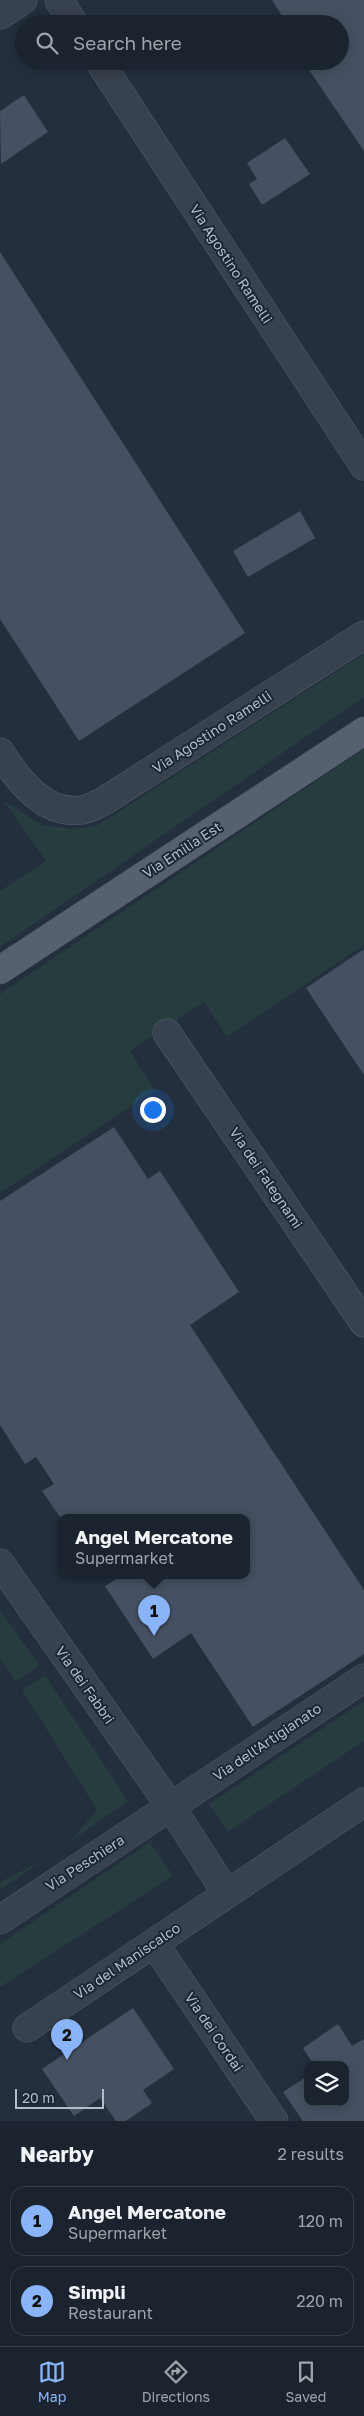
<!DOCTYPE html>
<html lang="en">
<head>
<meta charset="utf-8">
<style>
  body { margin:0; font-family:"Golos Text",sans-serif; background:#242b36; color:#f1f3f6 }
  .controls { position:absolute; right:15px; bottom:15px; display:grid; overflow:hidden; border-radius:10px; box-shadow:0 2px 12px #0003 }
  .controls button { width:45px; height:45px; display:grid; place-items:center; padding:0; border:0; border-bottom:1px solid #39404a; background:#1b232e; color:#f1f3f6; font:25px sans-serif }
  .scale { position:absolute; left:15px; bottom:12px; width:89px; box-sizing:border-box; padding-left:5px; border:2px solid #b4bcc9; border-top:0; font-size:14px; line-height:18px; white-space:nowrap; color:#b4bcc9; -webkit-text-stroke:4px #1d2633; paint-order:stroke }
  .you { position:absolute; left:152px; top:1109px; width:18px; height:18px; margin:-12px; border:4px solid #fff; border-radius:50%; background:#1a73e8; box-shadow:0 0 0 8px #1a73e833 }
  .badge { display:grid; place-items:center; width:32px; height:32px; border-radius:50%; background:#8ab4f8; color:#111; font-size:16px; font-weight:700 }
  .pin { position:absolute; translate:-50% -41px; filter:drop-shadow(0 1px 2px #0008) }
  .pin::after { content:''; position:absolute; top:26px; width:18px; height:15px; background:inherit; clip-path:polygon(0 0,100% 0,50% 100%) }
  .popup { position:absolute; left:58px; top:1514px; width:192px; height:65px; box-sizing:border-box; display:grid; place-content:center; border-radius:10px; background:#1b232e; filter:drop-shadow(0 1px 4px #0005); font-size:16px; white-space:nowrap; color:#a0a4aa }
  .popup b { font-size:19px; color:#f1f3f6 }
  .popup::after { content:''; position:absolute; left:50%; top:100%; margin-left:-10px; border:10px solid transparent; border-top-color:#1b232e }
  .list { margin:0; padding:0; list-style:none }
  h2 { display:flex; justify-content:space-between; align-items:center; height:65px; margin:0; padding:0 20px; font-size:21px }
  h2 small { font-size:16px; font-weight:400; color:#a0a4aa }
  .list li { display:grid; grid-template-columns:32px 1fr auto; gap:15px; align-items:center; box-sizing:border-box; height:70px; margin:0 10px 10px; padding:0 10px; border:1px solid #39404a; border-radius:15px }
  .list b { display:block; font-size:19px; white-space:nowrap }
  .list p { margin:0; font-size:16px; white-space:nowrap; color:#a0a4aa }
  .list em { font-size:16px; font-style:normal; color:#a0a4aa }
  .icon { flex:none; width:28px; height:28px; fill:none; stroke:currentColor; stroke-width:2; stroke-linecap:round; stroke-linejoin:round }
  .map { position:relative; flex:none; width:364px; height:2121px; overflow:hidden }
  .search { position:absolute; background:#1b232e; box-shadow:0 2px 12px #0003; left:15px; right:15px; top:15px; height:55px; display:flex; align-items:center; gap:12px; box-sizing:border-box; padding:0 18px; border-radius:28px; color:#a0a4aa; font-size:19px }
  .sheet { height:225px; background:#1b232e }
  nav { display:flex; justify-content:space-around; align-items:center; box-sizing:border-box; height:70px; border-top:1px solid #39404a; background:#1b232e; font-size:14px; color:#a0a4aa }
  nav a { display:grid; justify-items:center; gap:2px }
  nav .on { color:#8ab4f8 }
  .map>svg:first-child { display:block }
  .green { fill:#263c3f }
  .building { fill:#455162 }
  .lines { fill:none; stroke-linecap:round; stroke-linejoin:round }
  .minor-casing { stroke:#565f6c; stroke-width:29 }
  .major-casing { stroke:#414a57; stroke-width:29 }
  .minor { stroke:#38414e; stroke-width:28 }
  .major { stroke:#56606e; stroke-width:28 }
  .labels { text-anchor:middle; stroke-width:4; stroke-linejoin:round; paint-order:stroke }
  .street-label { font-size:14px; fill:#b4bcc9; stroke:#1d2633 }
</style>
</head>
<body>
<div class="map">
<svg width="364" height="2121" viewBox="0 0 364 2121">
  <rect width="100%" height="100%" fill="#242f3e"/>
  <path class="green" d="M364 654V697L0 947V891L46 861 3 800 42 825 73 829 96 826Z
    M364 749V945L227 1037 204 1002 130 1051 155 1090 0 1193V994Z
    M0 1610 39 1665 16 1682 0 1658Z
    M45 1675 128 1801 71 1841 97 1810 22 1690Z
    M364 1701V1741L228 1832 209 1804Z
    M150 1842 173 1876 0 1987V1944Z
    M42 1861 0 1890V1882Z"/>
  <path class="building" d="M272 0H364V151L303 61H340V24H287Z
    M24 95 48 132 1 164 0 111Z
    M285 138 310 174 262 205 249 184 257 179 247 163Z
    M0 252 245 633 79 741 0 619Z
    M300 511 315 538 248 577 233 551Z
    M364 949V1075L306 988Z
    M114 1127 148 1179 160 1171 239 1292 190 1325 364 1590V1654L253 1727 191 1633 153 1659 105 1586 123 1575H246V1517H62V1520L42 1491 54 1484 36 1457 25 1464 0 1425V1201Z
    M133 2008 174 2069 143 2090 152 2103 126 2121H116L100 2098 74 2116 42 2069Z
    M338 2024 352 2046 364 2039V2121H303L283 2092 308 2076V2102H345V2065H314L303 2048Z"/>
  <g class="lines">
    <defs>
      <path id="minor" d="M59 0 74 24
        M0 15 23 0
        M99 61 364 466
        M0 752C19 781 44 815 82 810 90 809 97 804 104 801L364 635
        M167 1033 364 1323
        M0 1563 171 1807 227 1894
        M0 1920 364 1678
        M154 1943 274 2121
        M27 2028 364 1802"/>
      <path id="major" d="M0 970 364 731"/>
    </defs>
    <use href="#minor" class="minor-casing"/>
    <use href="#major" class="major-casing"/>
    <use href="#minor" class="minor"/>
    <use href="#major" class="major"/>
  </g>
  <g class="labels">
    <g class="street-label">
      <text transform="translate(231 264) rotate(57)" y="5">Via Agostino Ramelli</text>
      <text transform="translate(212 732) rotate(-33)" y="5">Via Agostino Ramelli</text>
      <text transform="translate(182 850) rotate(-33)" y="5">Via Emilia Est</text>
      <text transform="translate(266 1178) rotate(56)" y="5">Via dei Falegnami</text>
      <text transform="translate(85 1685) rotate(55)" y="5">Via dei Fabbri</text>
      <text transform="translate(267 1742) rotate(-34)" y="5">Via dell'Artigianato</text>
      <text transform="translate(85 1863) rotate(-33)" y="5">Via Peschiera</text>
      <text transform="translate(127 1961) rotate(-34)" y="5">Via del Maniscalco</text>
      <text transform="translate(214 2032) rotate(56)" y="5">Via dei Cordai</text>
    </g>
  </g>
</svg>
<div class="controls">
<button><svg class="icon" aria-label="layers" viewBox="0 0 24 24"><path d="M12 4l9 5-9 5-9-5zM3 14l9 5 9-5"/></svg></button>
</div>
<div class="scale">20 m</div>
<div class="you"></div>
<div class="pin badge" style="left:154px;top:1636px">1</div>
<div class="popup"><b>Angel Mercatone</b>Supermarket</div>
<div class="pin badge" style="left:67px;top:2060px">2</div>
<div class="search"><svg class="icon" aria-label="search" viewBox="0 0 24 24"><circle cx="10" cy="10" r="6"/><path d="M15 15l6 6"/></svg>Search here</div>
</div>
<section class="sheet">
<h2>Nearby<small>2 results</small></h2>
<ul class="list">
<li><span class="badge">1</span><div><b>Angel Mercatone</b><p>Supermarket</p></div><em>120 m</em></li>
<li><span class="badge">2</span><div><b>Simpli</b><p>Restaurant</p></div><em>220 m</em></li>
</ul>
</section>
<nav>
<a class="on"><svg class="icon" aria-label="map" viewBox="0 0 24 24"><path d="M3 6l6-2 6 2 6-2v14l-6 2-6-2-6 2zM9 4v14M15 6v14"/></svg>Map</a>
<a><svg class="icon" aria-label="directions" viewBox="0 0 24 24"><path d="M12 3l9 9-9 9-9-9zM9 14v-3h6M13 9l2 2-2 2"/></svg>Directions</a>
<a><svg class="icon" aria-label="saved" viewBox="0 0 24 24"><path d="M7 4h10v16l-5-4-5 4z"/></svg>Saved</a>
</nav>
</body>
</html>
